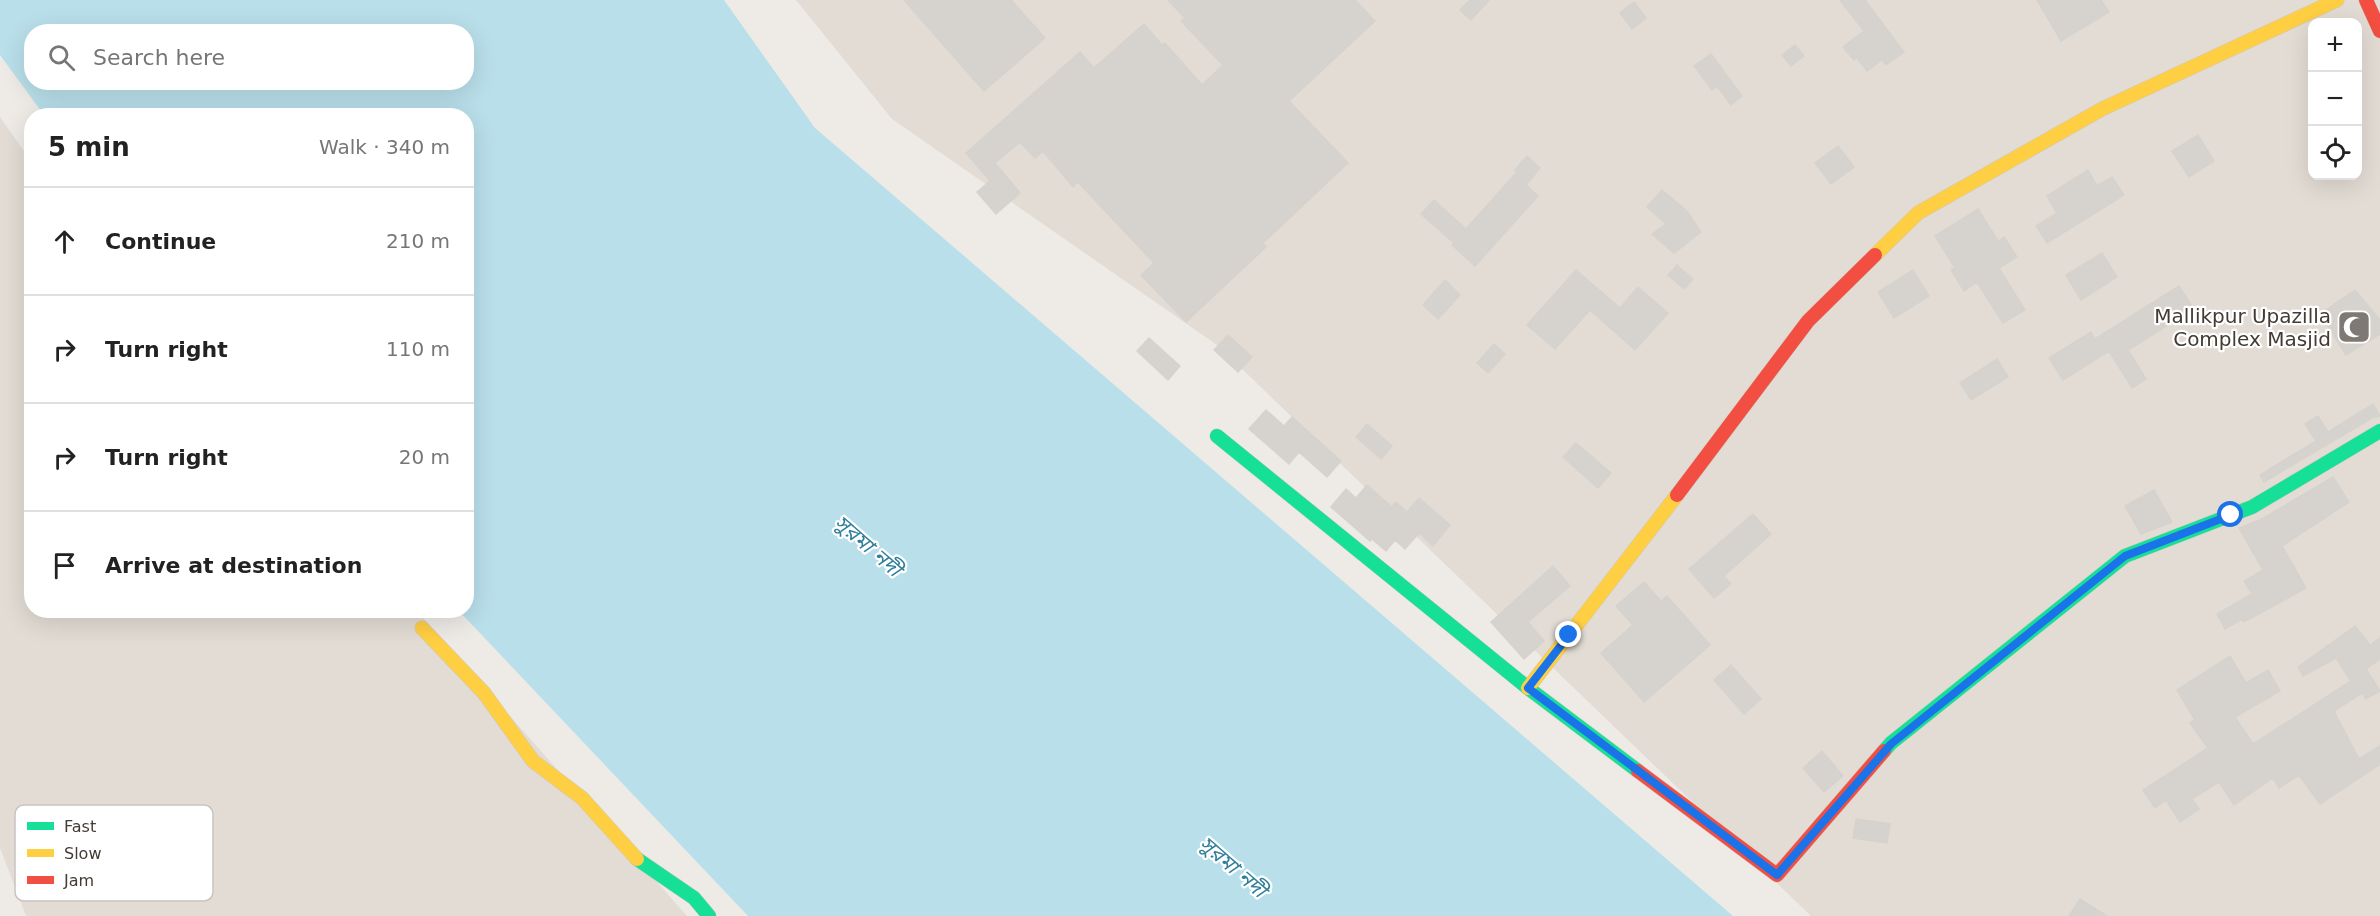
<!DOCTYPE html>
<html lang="en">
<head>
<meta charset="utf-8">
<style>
  body { margin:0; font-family:"DejaVu Sans","Noto Sans Bengali",sans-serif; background:#f6f6f6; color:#222 }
  .controls { position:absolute; right:18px; top:18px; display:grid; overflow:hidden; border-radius:12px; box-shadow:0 6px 24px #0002 }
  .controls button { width:54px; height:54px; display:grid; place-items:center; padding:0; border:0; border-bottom:2px solid #e0e0e0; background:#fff; color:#222; font:30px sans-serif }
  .stop { position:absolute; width:18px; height:18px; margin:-14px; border:4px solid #1a73e8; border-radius:50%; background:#fff }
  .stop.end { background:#1a73e8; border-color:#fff; box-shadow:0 2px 6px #0008 }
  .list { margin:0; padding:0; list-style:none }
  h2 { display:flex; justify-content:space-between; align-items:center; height:78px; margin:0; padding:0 24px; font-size:26px }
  h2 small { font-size:20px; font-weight:400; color:#767676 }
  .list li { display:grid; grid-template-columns:39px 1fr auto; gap:18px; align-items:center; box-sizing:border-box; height:108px; padding:0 24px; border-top:2px solid #e0e0e0 }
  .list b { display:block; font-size:22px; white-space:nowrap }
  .list em { font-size:20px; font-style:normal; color:#767676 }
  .icon { flex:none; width:33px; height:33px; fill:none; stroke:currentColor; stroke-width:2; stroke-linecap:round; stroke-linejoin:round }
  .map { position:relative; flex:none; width:2380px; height:916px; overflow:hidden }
  .search { position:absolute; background:#fff; box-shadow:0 6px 24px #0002; left:24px; top:24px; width:450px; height:66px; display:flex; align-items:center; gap:15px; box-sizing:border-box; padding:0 21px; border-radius:24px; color:#767676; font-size:22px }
  .panel { position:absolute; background:#fff; box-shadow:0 6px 24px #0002; left:24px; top:108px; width:450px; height:510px; border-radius:24px }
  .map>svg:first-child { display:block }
  .residential { fill:#e2dcd4; fill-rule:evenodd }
  .water { fill:#b9dfea; fill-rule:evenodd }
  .building { fill:#d6d2ce; stroke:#d6d2cd; stroke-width:1.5 }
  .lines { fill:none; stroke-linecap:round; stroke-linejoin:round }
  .fast-casing { stroke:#cfc8c0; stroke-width:15 }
  .slow-casing { stroke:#cfc8c0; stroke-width:15 }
  .jam-casing { stroke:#cfc8c0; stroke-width:15 }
  .fast { stroke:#16e098; stroke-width:14 }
  .slow { stroke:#ffcf43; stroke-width:14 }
  .jam { stroke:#f24e42; stroke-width:14 }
  .route { stroke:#1a73e8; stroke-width:8 }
  .labels { text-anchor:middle; stroke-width:4.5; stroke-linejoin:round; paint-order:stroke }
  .poi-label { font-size:20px; fill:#433b34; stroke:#fff; text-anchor:end }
  .water-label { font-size:21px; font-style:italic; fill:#307f9a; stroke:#fff }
  .key { fill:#fff; stroke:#c7c4c2; stroke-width:1.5 }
  .key-label { font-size:16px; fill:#433b34 }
</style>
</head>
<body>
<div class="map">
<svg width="2380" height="916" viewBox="0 0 2380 916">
  <rect width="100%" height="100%" fill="#eeebe7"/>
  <path class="residential" d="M796 0H2380V916H1811L1217 345 892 119ZM2312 22H2358V176H2312Z
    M0 117 31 161 32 610 417 611 687 916H26L0 848Z"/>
  <path class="water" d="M0 0H724L815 128 1733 916H748L459 611 466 610V116L44 115 0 55ZM32 32H466V82H32Z"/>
  <path class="building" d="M904 0H1011L1045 38 984 91Z
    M1168 0H1355L1375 21 1289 101 1348 163 1263 243 1266 247 1186 322 1141 275 1154 263 1078 182 1073 187 1043 151 1035 158 1020 142 995 163 1020 193 996 214 977 192 990 181 966 153 1080 52 1094 68 1144 24 1162 45 1165 43 1202 85 1223 65 1181 21 1185 18Z
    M1470 0H1489L1471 20 1460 10Z
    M1840 0H1865L1904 52 1886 65 1882 60 1867 71 1857 58 1854 60 1843 47 1864 31Z
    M2037 0H2101L2109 12 2061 41Z
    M1634 2 1646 18 1632 29 1620 13Z
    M1795 45 1804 56 1791 66 1782 55Z
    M1711 54 1742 96 1731 105 1717 86 1712 90 1694 66Z
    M2198 135 2214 161 2189 177 2172 151Z
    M1838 146 1854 167 1831 184 1815 163Z
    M1527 156 1540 168 1526 185 1538 196 1475 266 1452 245 1454 243 1421 214 1434 200 1466 229 1517 172 1515 170Z
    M2088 170 2097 186 2112 177 2124 195 2047 243 2036 226 2057 213 2047 196Z
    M1662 190 1687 211 1701 232 1674 253 1652 234 1666 224 1647 207Z
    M1978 209 1998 241 2004 237 2017 257 1999 268 2025 310 2003 323 1977 282 1964 291 1951 270 1955 268 1935 236Z
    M2102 253 2117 277 2081 300 2066 275Z
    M1677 265 1693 279 1684 289 1668 275Z
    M1576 270 1620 308 1638 287 1668 313 1635 350 1590 310 1555 349 1527 325Z
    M1913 270 1929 296 1894 318 1878 292Z
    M1445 280 1460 295 1438 319 1423 305Z
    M2179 286 2194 309 2128 350 2146 379 2132 388 2109 351 2063 380 2049 358 2091 332 2095 339Z
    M2355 290 2380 320V334L2346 355 2320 314Z
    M1228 335 1252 357 1238 372 1214 350Z
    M1149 338 1180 366 1168 380 1137 351Z
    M1494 344 1505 354 1488 373 1477 363Z
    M1997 359 2008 377 1971 400 1960 383Z
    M2373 404 2380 416 2372 418 2264 482 2260 475 2316 441 2305 424 2318 416 2328 432Z
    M1266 410 1284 426 1292 417 1341 461 1327 477 1299 452 1289 464 1249 429Z
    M1367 424 1392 446 1381 459 1356 437Z
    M1576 443 1611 473 1598 488 1563 457Z
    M2333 477 2349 502 2282 546 2306 588 2244 622 2242 619 2225 629 2217 614 2252 594 2244 581 2263 570 2239 528 2260 520Z
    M1367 485 1392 507 1396 502 1407 512 1419 498 1450 525 1433 546 1419 533 1405 549 1395 540 1386 551 1372 539 1370 541 1331 507 1346 489 1356 498Z
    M2154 490 2172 522 2141 534 2125 506Z
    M1753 514 1771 534 1724 576 1731 584 1714 598 1689 569Z
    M1553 566 1570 586 1528 622 1544 641 1524 659 1491 622Z
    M1644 582 1661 601 1667 596 1710 645 1644 702 1601 653 1633 625 1616 606Z
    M2355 626 2370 645 2380 638V659L2366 669 2380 691 2366 699 2362 693 2334 711 2359 759 2380 746V764L2320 804 2299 775 2279 788 2273 778 2234 805 2219 782 2192 799 2199 809 2180 822 2166 800 2155 808 2143 790 2208 748 2190 723 2195 720 2177 690 2230 656 2246 683 2268 670 2280 691 2235 717 2253 744 2351 681 2336 658 2303 676 2298 667Z
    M1731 665 1761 699 1744 714 1714 680Z
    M1822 751 1843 776 1824 792 1803 768Z
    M1856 819 1890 824 1887 843 1853 838Z
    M2080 899 2107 916H2069Z"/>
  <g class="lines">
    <defs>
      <path id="fast" d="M1217 436 1528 688 1638 771
        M1884 751 1891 743 2125 556 2252 507 2380 431
        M637 859 694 898 709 916"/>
      <path id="slow" d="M1875 255 1918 213 2102 109 2337 0
        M422 628 484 693 533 761 582 798 637 859
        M1528 688 1677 495"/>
      <path id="jam" d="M2366 0 2380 31
        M1677 495 1808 321 1875 255
        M1638 771 1777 875 1884 751"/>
    </defs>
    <use href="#fast" class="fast-casing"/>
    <use href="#slow" class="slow-casing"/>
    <use href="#jam" class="jam-casing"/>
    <use href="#fast" class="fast"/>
    <use href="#slow" class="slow"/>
    <use href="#jam" class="jam"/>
  </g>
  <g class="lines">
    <path class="route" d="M1569 635 1528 688 1777 875 1891 744 2125 556 2231 515"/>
  </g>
  <defs>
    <symbol id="mosque-square" viewBox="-11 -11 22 22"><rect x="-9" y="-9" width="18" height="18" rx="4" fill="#7f7973" stroke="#fff"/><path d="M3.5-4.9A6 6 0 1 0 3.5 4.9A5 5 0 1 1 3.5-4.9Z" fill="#fff"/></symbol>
  </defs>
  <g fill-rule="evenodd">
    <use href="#mosque-square" x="2335" y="308" width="38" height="38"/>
  </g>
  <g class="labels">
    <g class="poi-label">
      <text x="2331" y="323">Mallikpur Upazilla<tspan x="2331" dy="23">Complex Masjid</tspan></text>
    </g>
    <g class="water-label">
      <text transform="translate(868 546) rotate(41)" y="7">সুরমা নদী</text>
      <text transform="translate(1233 867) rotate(41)" y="7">সুরমা নদী</text>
    </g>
  </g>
  <rect x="15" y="805" width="198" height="96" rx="9" class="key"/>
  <rect x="27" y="822" width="27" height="8" fill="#16e098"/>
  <rect x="27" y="849" width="27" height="8" fill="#ffcf43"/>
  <rect x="27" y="876" width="27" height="8" fill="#f24e42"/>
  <g class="key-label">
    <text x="64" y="832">Fast</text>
    <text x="64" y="859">Slow</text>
    <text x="64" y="886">Jam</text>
  </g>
</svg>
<div class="controls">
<button>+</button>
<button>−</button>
<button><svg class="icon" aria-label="locate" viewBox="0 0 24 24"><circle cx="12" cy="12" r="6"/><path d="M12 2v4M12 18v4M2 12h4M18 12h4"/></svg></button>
</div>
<div class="stop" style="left:2231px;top:515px"></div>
<div class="stop end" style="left:1569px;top:635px"></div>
<div class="search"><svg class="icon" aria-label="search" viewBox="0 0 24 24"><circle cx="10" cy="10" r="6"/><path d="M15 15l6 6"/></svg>Search here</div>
<section class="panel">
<h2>5 min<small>Walk · 340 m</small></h2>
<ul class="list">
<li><svg class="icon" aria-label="ahead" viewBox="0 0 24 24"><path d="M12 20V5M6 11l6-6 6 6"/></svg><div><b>Continue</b></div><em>210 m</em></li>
<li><svg class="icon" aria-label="right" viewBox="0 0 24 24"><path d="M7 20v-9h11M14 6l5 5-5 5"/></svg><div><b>Turn right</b></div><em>110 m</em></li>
<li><svg class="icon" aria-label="right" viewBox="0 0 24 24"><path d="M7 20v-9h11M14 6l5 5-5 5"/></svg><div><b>Turn right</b></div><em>20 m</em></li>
<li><svg class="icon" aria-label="arrive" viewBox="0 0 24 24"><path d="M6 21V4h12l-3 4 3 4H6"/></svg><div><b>Arrive at destination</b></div></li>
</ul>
</section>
</div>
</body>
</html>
